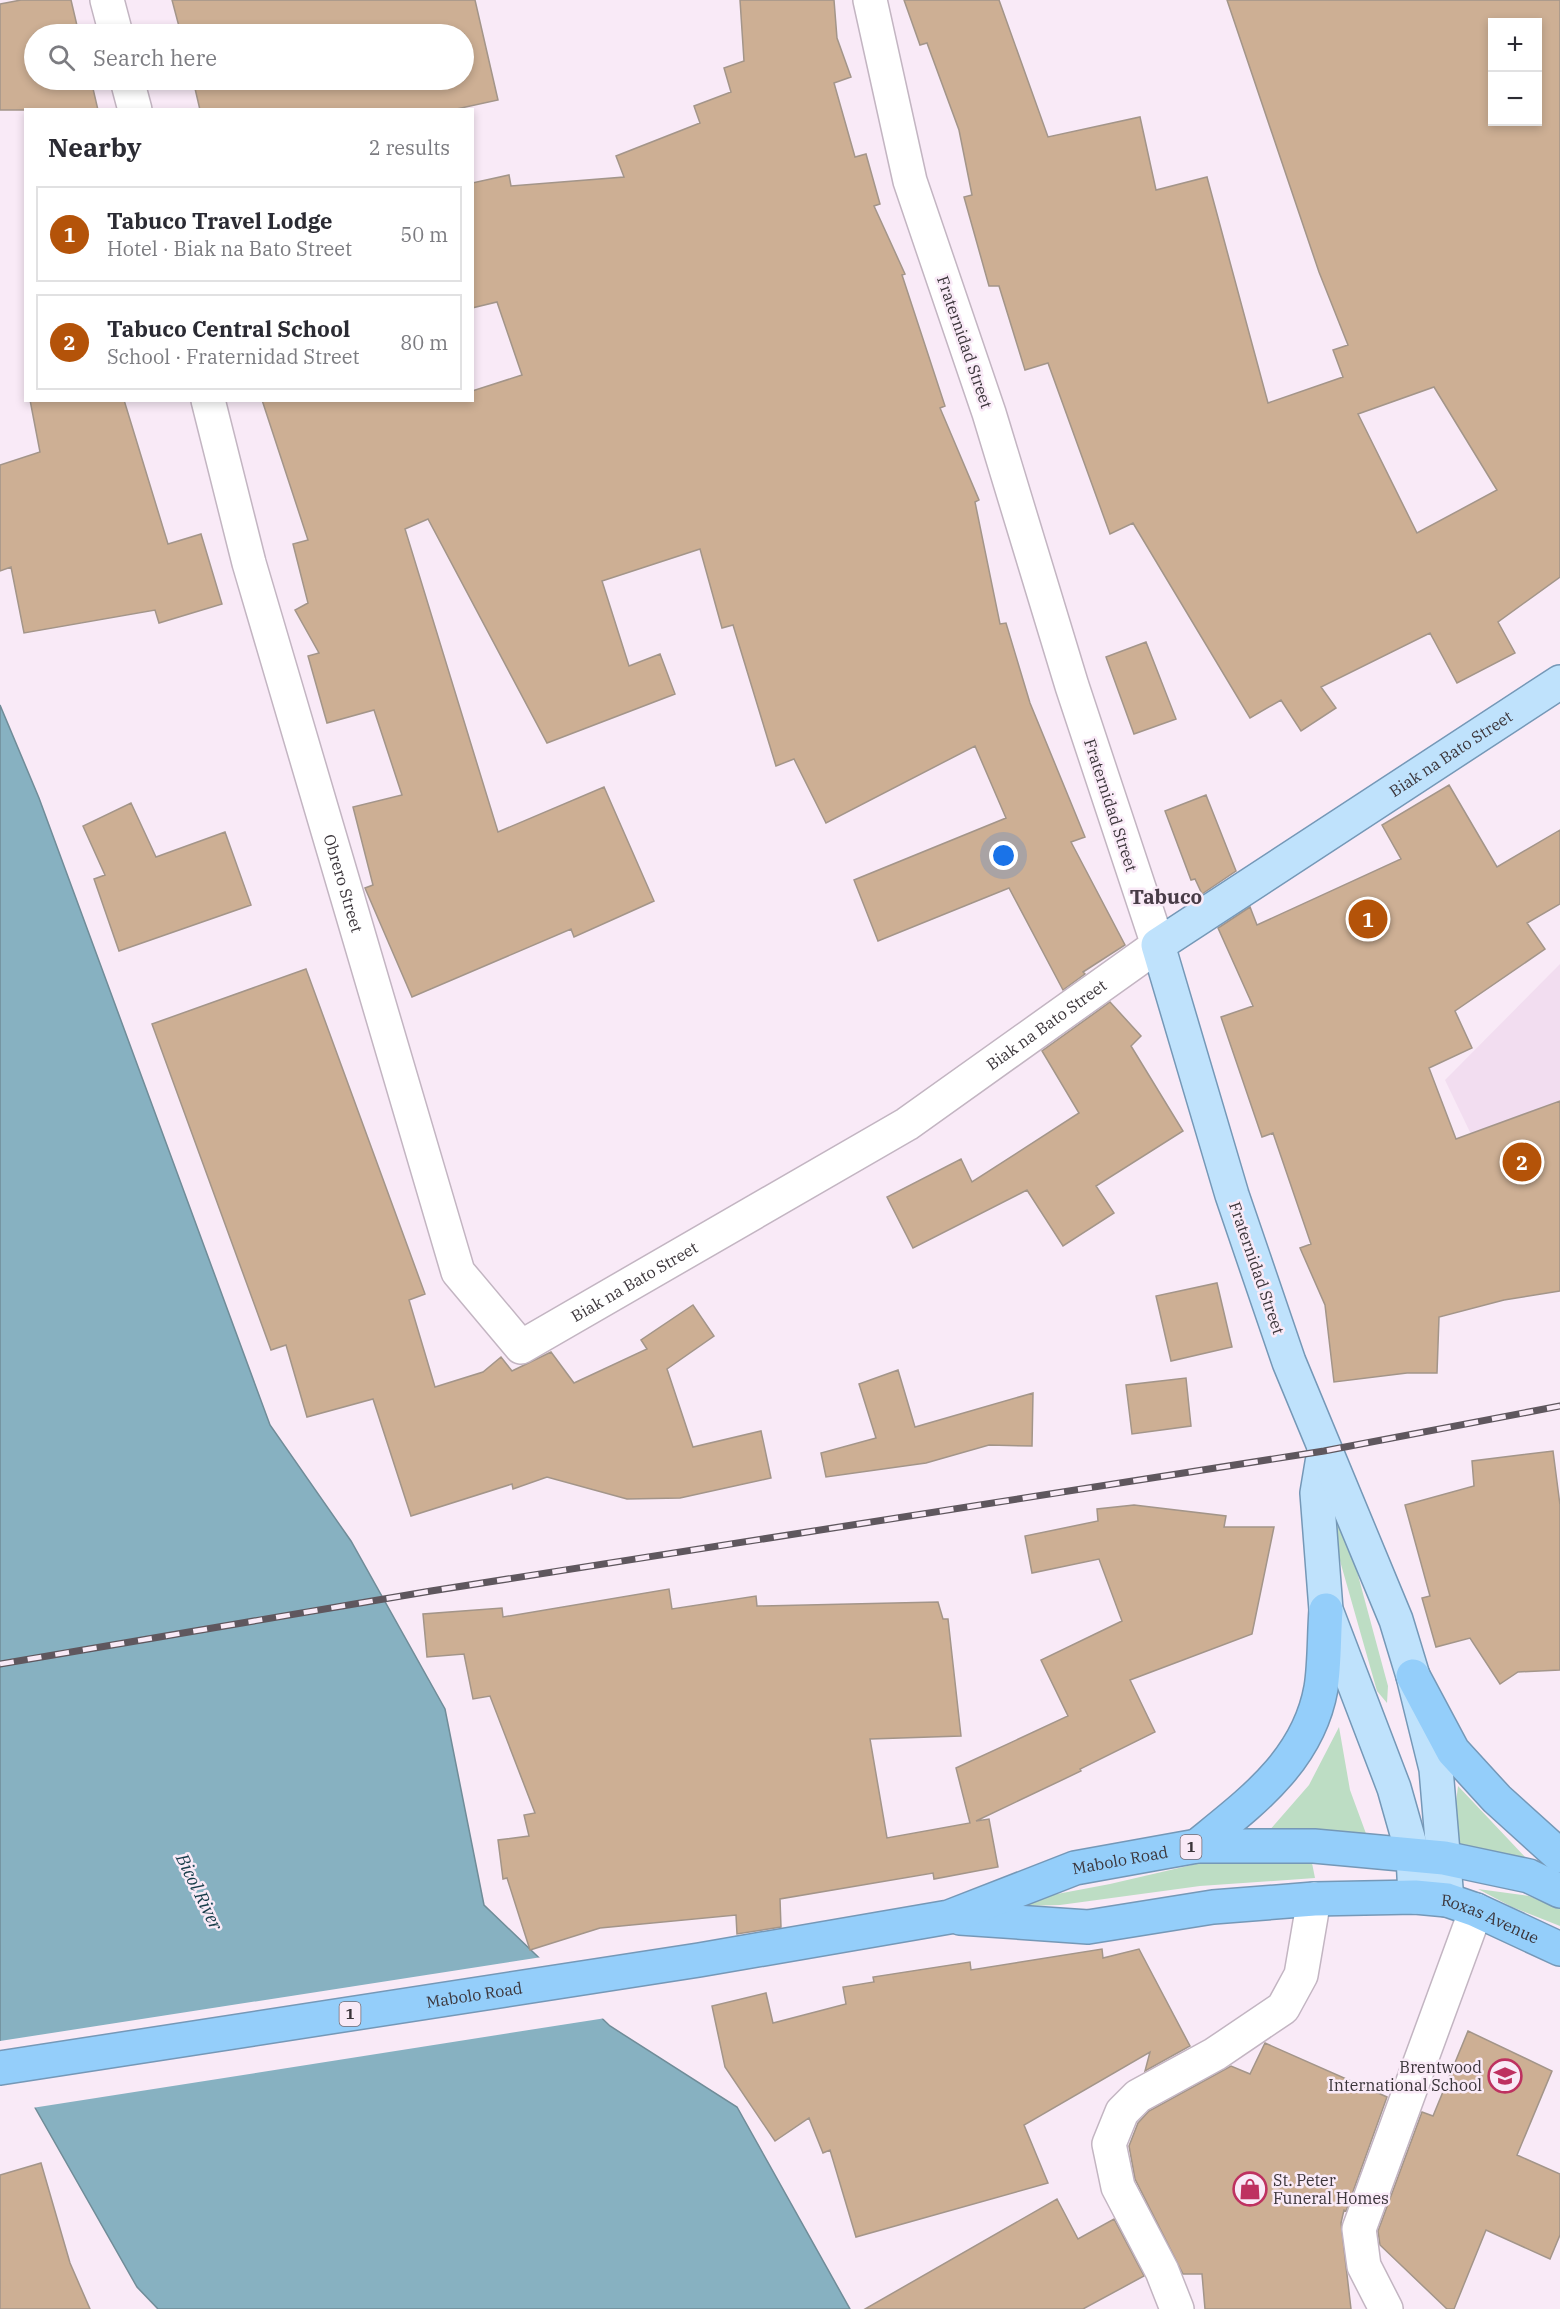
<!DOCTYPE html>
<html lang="en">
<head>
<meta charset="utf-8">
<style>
  body { margin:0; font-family:"IBM Plex Serif",serif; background:#f2f2f3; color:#2b2b33 }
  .controls { position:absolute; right:18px; top:18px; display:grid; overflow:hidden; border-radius:0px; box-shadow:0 3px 9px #0003 }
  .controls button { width:54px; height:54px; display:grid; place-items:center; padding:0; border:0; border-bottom:2px solid #e1e1e2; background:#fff; color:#2b2b33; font:30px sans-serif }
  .you { position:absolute; left:1004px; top:856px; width:21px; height:21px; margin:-15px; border:4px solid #fff; border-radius:50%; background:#1a73e8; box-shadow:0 0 0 9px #1a73e833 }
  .badge { display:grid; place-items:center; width:39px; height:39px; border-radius:50%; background:#b45309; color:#fff; font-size:20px; font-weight:700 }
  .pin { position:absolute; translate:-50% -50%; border:3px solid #fff; box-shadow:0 2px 6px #0006 }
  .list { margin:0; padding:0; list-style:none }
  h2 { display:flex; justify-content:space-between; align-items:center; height:78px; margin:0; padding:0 24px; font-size:26px }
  h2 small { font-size:20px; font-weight:400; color:#7c7c81 }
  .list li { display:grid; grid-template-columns:39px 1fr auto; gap:18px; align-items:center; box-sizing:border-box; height:96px; margin:0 12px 12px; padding:0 12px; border:2px solid #e1e1e2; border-radius:0px }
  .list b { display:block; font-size:22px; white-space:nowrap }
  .list p { margin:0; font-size:20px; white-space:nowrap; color:#7c7c81 }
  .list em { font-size:20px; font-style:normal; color:#7c7c81 }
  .icon { flex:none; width:33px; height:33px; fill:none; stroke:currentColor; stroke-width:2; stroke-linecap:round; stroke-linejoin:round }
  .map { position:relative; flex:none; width:1560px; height:2309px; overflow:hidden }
  .search { position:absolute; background:#fff; box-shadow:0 3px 9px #0003; left:24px; top:24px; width:450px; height:66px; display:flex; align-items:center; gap:15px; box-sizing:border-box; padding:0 21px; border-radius:33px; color:#7c7c81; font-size:22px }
  .panel { position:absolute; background:#fff; box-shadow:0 3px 9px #0003; left:24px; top:108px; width:450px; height:294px; border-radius:0px }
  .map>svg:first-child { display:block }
  .built { fill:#f2ddf0 }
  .green { fill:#bdddc4 }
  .water { fill:#87b1c1; stroke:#708c98; stroke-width:1.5 }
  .pier { fill:#f9eaf7 }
  .building { fill:#cdaf94; stroke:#a39589; stroke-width:1.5; fill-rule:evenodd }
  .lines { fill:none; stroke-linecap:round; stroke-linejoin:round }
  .minor-casing { stroke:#c3b5c2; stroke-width:36 }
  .major-casing { stroke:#7598b7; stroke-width:36 }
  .highway-casing { stroke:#7598b7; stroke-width:36 }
  .minor { stroke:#fff; stroke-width:33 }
  .major { stroke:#bfe2fc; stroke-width:33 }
  .highway { stroke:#94cefa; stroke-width:33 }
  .rail-casing { stroke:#5f575e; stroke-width:7 }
  .rail { stroke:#f9eaf7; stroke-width:4.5; stroke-dasharray:14; stroke-linecap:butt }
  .labels { text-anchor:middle; stroke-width:5; stroke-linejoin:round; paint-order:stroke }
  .shield { fill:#f9eaf7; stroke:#746b73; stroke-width:1.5 }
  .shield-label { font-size:15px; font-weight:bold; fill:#3b353a }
  .street-label { font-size:16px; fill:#3b353a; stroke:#f9eaf7 }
  .poi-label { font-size:16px; fill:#3b353a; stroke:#f9eaf7; text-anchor:end }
  .water-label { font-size:18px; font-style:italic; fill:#143a47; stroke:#f9eaf7 }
  .quarter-label { font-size:20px; font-weight:bold; fill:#483c47; stroke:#f9eaf7 }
</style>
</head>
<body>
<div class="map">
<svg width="1560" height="2309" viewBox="0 0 1560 2309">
  <rect width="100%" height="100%" fill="#f9eaf7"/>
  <path class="built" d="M1560 964V1244L1527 1251 1445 1080Z"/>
  <path class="green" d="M1327 1515 1342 1516 1388 1686 1387 1703 1377 1691Z
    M1339 1727 1350 1790 1368 1839 1321 1830 1269 1831 1309 1785Z
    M1458 1786 1527 1859 1451 1843Z
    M1312 1863 1315 1878 1200 1886 1060 1905 989 1907 1110 1884 1196 1864Z
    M1478 1889 1529 1896 1560 1909V1926L1512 1907Z"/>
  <path class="water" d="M0 705 39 798 270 1425 351 1541 445 1709 484 1905 610 2026 737 2107 850 2309H158L137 2287 0 2046Z"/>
  <path class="pier" d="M542 1957 606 2018 32 2108 0 2052V2041Z"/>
  <path class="building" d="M21 0H71L79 34H34V80H91L98 110H0V4Z
    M172 0H475L498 100 452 110H200L193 80H464V34H181Z
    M740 0H834L837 38 851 77 834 83 855 157 866 154 880 204 874 206 905 274 902 275 945 406 940 408 979 500 975 502 1000 624 1006 623 1030 703 1085 837 1071 842 1125 945 1083 972 1085 974 1063 990 1009 888 878 941 854 880 1006 818 975 746 826 823 794 759 776 766 733 625 722 628 700 549 602 581 629 666 660 654 675 694 547 743 428 519 405 529 498 832 604 787 654 901 574 937 571 929 412 997 365 888 373 885 353 807 402 795 374 710 327 723 308 656 319 653 295 610 308 603 293 544 308 540 262 400H472V391L522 375 497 302 472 308V183L509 175 511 186 624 177 616 156 700 123 694 106 731 92 724 68 744 61Z
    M904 0H999L1048 137 1140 117 1156 190 1207 177 1268 403 1343 377 1333 350 1348 345 1319 272 1227 0H1560V577L1498 622 1515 653 1457 683 1430 633 1321 687 1336 708 1301 731 1281 700 1250 718 1133 523 1110 534 1048 363 1025 370 999 286H989L964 197 972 195 959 130 927 43 920 45ZM1492 22H1538V122H1492ZM1434 387 1497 490 1417 533 1358 414Z
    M30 400H124L168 544 201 534 222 604 159 623 155 610 24 633 11 567 0 571V465L40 452Z
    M1146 642 1176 719 1134 734 1106 657Z
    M1449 785 1497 867 1560 830V904L1527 923 1545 949 1455 1011 1472 1048 1429 1068 1456 1139 1560 1101V1291L1504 1300 1439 1317 1437 1373H1407L1334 1382 1325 1305 1300 1248 1311 1244 1273 1133 1262 1137 1221 1017 1253 1006 1218 928 1250 907 1257 925 1401 859 1382 825Z
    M1206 795 1236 871 1202 894 1195 879 1191 880 1165 811Z
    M131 803 156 857 225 832 251 905 119 951 94 879 105 875 83 826Z
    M306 969 425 1294 409 1300 435 1387 483 1372 501 1357 512 1371 551 1352 574 1383 647 1349 641 1340 693 1305 714 1336 667 1369 693 1447 761 1431 771 1478 680 1498 627 1499 547 1477 513 1489 512 1484 411 1516 373 1399 307 1417 286 1345 271 1350 152 1024Z
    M1110 1002 1141 1036 1131 1046 1183 1131 1096 1186 1114 1213 1063 1246 1027 1190 913 1248 887 1197 961 1159 972 1182 1079 1113 1042 1051Z
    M1217 1283 1232 1347 1171 1361 1156 1296Z
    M898 1370 915 1427 1033 1393 1032 1446 989 1445 926 1463 826 1477 821 1453 876 1438 859 1384Z
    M1186 1378 1191 1426 1132 1434 1126 1385Z
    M1553 1451 1560 1505V1670L1518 1672 1500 1684 1470 1638 1436 1647 1422 1598 1430 1596 1405 1505 1474 1486 1472 1461Z
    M1134 1505 1226 1516 1224 1527H1274L1252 1634 1130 1680 1155 1732 1080 1769 1081 1771 976 1821 989 1819 998 1867 934 1879 933 1873 780 1899 781 1927 737 1934 736 1915 600 1928 530 1950 507 1878 503 1879 498 1840 529 1836 524 1815 535 1813 490 1696 473 1699 464 1654 427 1657 423 1614 502 1608 503 1617 669 1589 672 1609 756 1596 757 1606 938 1602 943 1619H948L961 1736 870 1739 887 1838 970 1823 956 1768 1068 1716 1041 1660 1122 1621 1099 1559 1032 1573 1025 1536 1098 1521 1097 1509Z
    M1102 1949 1103 1958 1139 1949 1190 2046 1145 2071 1150 2052 1024 2125 1048 2183 856 2237 830 2150 823 2153 809 2118 775 2141 725 2067 712 2006 766 1993 773 2023 846 2004 843 1987 874 1982 873 1977 970 1962 971 1970Z
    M1468 2031 1552 2071 1517 2155 1560 2174V2235L1550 2259 1486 2230 1454 2309H1447L1380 2245 1378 2231 1422 2112 1433 2116Z
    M1265 2043 1387 2097 1346 2211 1344 2210 1341 2223 1351 2309H1205L1202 2274H1183L1135 2179 1129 2146 1138 2123 1149 2111 1231 2066 1250 2074Z
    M41 2163 70 2263 90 2309H0V2175Z
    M1057 2199 1078 2239 1114 2219 1144 2276 1083 2309H865Z"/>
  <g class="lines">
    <defs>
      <g id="minor">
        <path d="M107 0 116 34"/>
        <path d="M127 80 135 110"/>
        <path id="s1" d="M208 400 249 563 458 1272 521 1347 907 1124 1158 945 1072 686 989 413 910 181 870 0"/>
        <path d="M1177 2309 1162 2271 1118 2187 1109 2144 1122 2112 1138 2096 1215 2054 1283 2008 1301 1975 1314 1899"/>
        <path d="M1386 2309 1364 2266 1359 2229 1476 1910"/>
      </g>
      <g id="major">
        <path d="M1324 1451 1317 1493 1326 1610 1394 1788 1413 1855 1415 1897"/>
        <path id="s2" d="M1447 1900 1436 1769 1413 1676 1396 1620 1289 1362 1232 1195 1158 945 1560 682"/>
      </g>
      <g id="highway">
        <path d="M1413 1676 1453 1751 1497 1799 1560 1856"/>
        <path d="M1197 1846C1251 1802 1308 1761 1321 1688 1325 1663 1324 1636 1326 1610"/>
        <path id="s3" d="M960 1918 1088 1927 1213 1907 1314 1899 1415 1897 1447 1900 1476 1910 1560 1949"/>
        <path id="s4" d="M0 2068 699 1960 949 1917 1075 1868 1197 1846H1314L1444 1858 1529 1876 1560 1891"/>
      </g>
    </defs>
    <use href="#minor" class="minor-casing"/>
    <use href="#major" class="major-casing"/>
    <use href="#highway" class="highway-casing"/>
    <use href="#minor" class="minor"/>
    <use href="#major" class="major"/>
    <use href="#highway" class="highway"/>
    <defs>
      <path id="rail" d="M0 1664 431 1591 1324 1451 1560 1406"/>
    </defs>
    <use href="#rail" class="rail-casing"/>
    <use href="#rail" class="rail"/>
  </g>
  <defs>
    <symbol id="school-ring" viewBox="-11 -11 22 22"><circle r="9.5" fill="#f9eaf7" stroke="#be3160" stroke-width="1.5"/><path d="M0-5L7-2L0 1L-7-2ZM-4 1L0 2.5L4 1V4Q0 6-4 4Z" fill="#be3160"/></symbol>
    <symbol id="shop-ring" viewBox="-11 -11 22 22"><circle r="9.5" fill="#f9eaf7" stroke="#be3160" stroke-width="1.5"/><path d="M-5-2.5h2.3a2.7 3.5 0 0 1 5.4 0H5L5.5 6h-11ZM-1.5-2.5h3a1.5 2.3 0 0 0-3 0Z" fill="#be3160"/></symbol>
  </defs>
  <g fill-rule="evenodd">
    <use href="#school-ring" x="1486" y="2057" width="38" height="38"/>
    <use href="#shop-ring" x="1231" y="2170" width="38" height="38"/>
  </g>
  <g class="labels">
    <g class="shield">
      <rect x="1180.5" y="1835" width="21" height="24" rx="4.5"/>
      <rect x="339.5" y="2002" width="21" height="24" rx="4.5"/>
    </g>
    <g class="shield-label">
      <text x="1191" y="1852">1</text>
      <text x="350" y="2019">1</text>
    </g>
    <g class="street-label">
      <text transform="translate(965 342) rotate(71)" y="6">Fraternidad Street</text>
      <text dy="6" stroke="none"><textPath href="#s2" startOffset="1352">Biak na Bato Street</textPath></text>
      <text transform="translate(1111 805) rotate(72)" y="6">Fraternidad Street</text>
      <text dy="6" stroke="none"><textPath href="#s1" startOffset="502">Obrero Street</textPath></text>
      <text dy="6" stroke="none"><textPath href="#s1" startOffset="1622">Biak na Bato Street</textPath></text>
      <text transform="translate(1257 1268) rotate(71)" y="6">Fraternidad Street</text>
      <text dy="6" stroke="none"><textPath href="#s1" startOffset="1136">Biak na Bato Street</textPath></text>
      <text dy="6" stroke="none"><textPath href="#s4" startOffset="1142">Mabolo Road</textPath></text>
      <text dy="6" stroke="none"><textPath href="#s3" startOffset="536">Roxas Avenue</textPath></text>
      <text dy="6" stroke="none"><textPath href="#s4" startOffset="480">Mabolo Road</textPath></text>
    </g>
    <g class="poi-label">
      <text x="1482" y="2073">Brentwood<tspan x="1482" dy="18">International School</tspan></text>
      <text x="1273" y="2186" text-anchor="start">St. Peter<tspan x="1273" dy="18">Funeral Homes</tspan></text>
    </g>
    <g class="water-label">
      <text transform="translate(199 1892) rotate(64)" y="6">Bicol River</text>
    </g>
    <g class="quarter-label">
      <text x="1166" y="904">Tabuco</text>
    </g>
  </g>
</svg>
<div class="controls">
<button>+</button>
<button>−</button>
</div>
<div class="you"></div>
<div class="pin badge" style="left:1368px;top:919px">1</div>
<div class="pin badge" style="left:1522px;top:1162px">2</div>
<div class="search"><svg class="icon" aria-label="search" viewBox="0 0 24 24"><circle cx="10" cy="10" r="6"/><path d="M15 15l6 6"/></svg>Search here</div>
<section class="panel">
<h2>Nearby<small>2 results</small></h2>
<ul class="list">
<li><span class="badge">1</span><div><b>Tabuco Travel Lodge</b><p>Hotel · Biak na Bato Street</p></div><em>50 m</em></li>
<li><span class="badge">2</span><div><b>Tabuco Central School</b><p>School · Fraternidad Street</p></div><em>80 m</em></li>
</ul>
</section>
</div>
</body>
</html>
